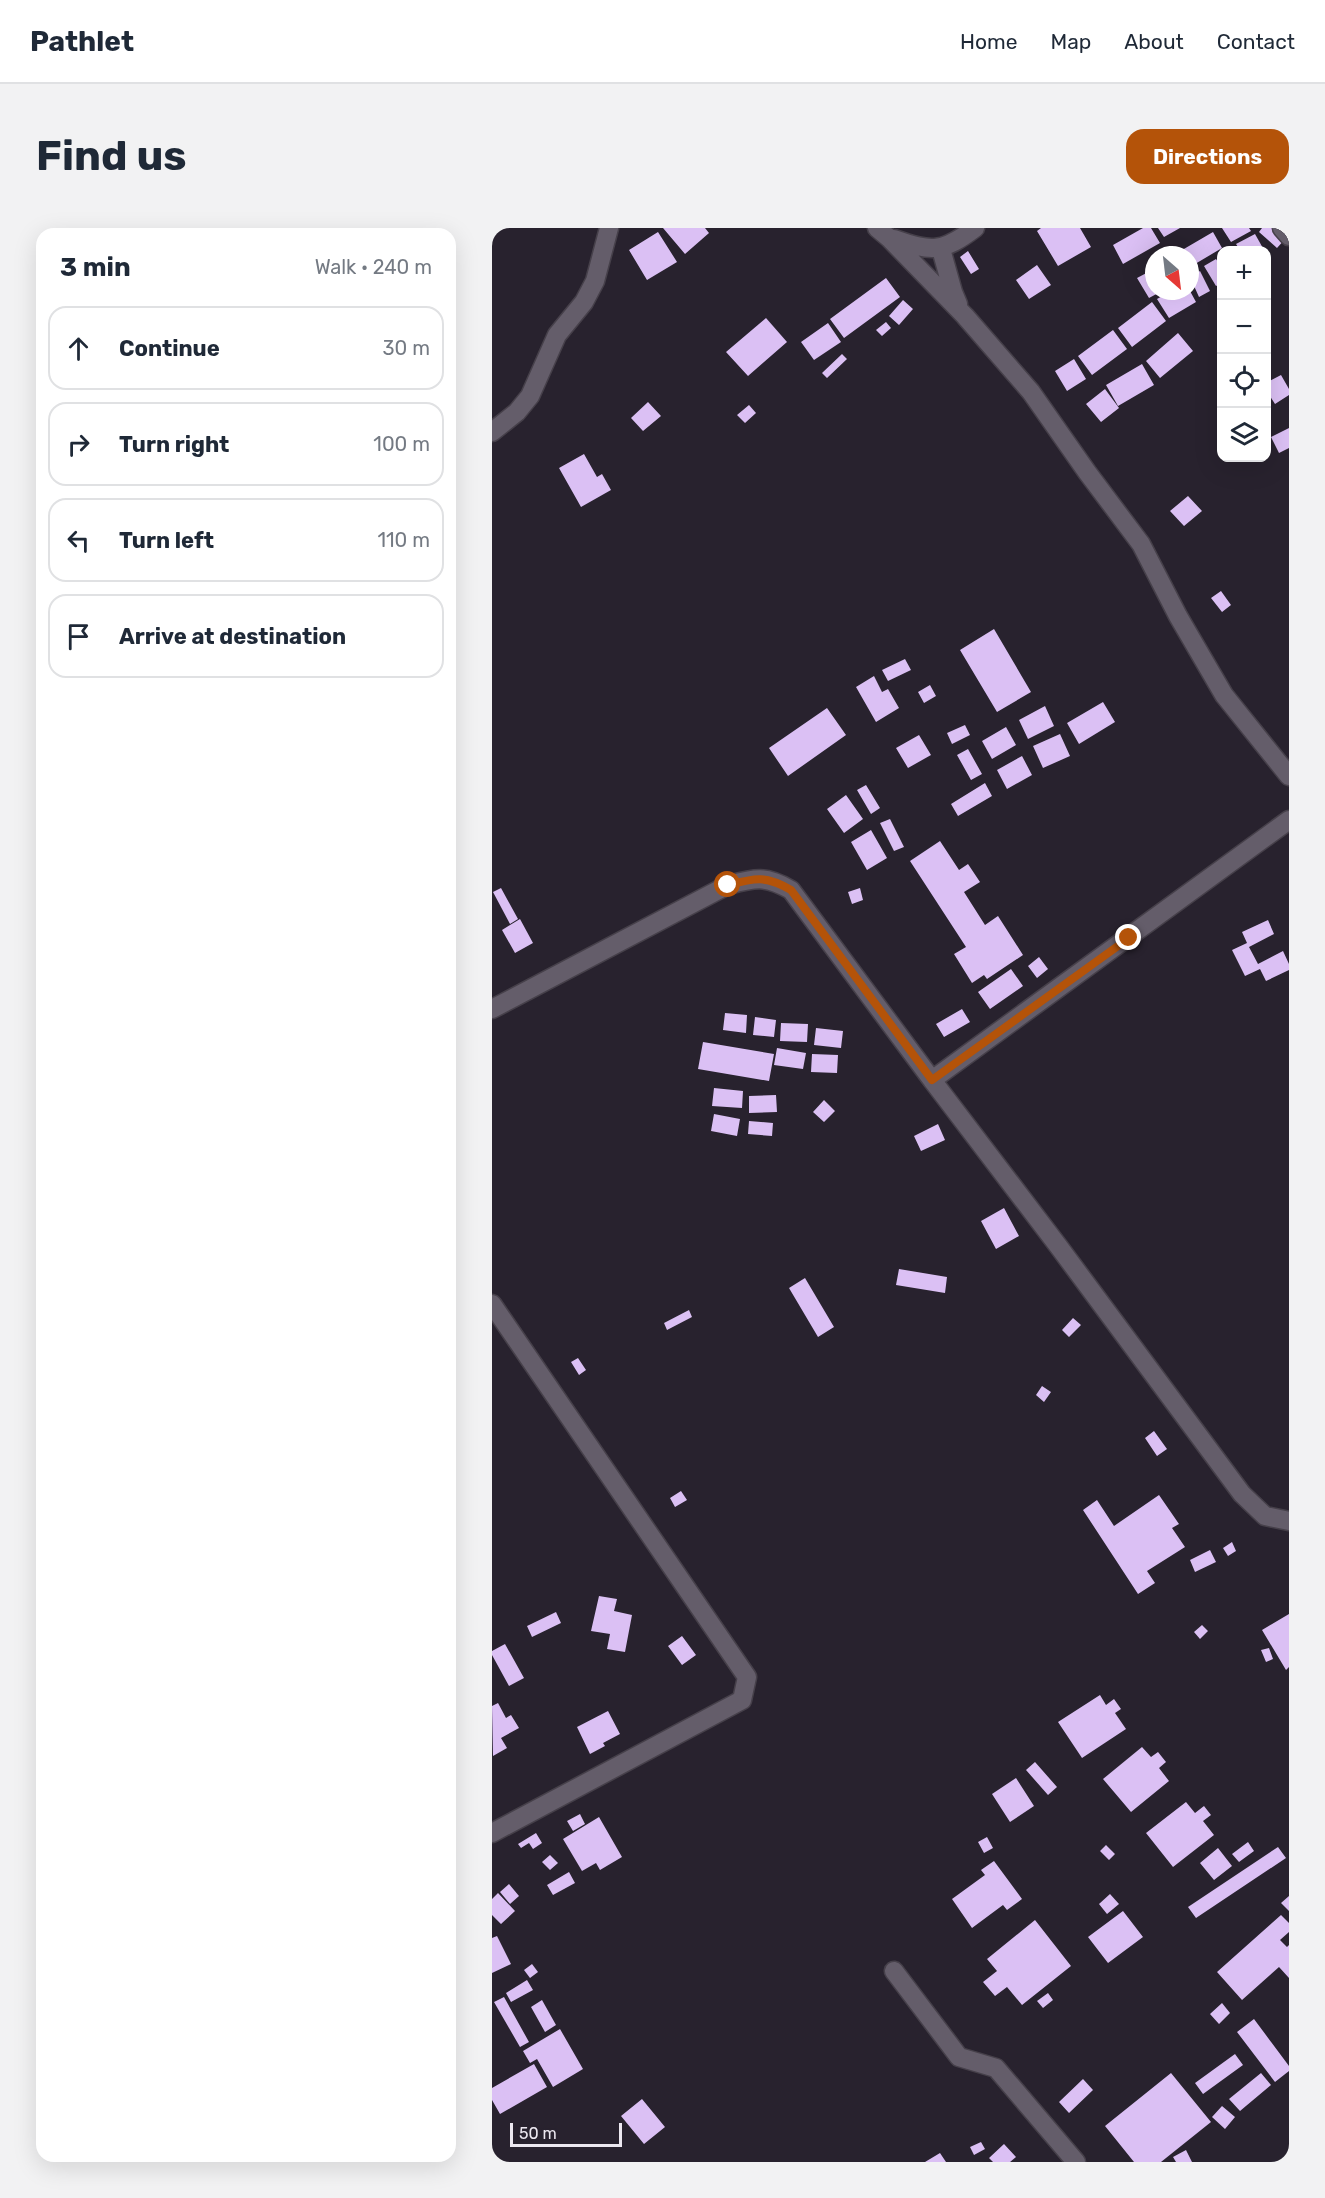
<!DOCTYPE html>
<html lang="en">
<head>
<meta charset="utf-8">
<style>
  body { margin:0; font-family:Rubik,sans-serif; background:#f2f2f3; color:#1f2937 }
  .controls { position:absolute; right:18px; top:18px; display:grid; overflow:hidden; border-radius:12px; box-shadow:0 6px 24px #0002 }
  .controls button { width:54px; height:54px; display:grid; place-items:center; padding:0; border:0; border-bottom:2px solid #e0e1e3; background:#fff; color:#1f2937; font:30px sans-serif }
  .compass { position:absolute; left:653px; top:18px; width:54px; height:54px; border-radius:50%; background:#fff; box-shadow:0 6px 24px #0002; rotate:152deg }
  .scale { position:absolute; left:18px; bottom:15px; width:112px; box-sizing:border-box; padding-left:6px; border:3px solid #ece8f0; border-top:0; font-size:16px; line-height:21px; white-space:nowrap; color:#ece8f0; -webkit-text-stroke:4px #28222e; paint-order:stroke }
  .stop { position:absolute; width:18px; height:18px; margin:-14px; border:4px solid #b45309; border-radius:50%; background:#fff }
  .stop.end { background:#b45309; border-color:#fff; box-shadow:0 2px 6px #0008 }
  .list { margin:0; padding:0; list-style:none }
  h2 { display:flex; justify-content:space-between; align-items:center; height:78px; margin:0; padding:0 24px; font-size:26px }
  h2 small { font-size:20px; font-weight:400; color:#747a83 }
  .list li { display:grid; grid-template-columns:39px 1fr auto; gap:18px; align-items:center; box-sizing:border-box; height:84px; margin:0 12px 12px; padding:0 12px; border:2px solid #e0e1e3; border-radius:18px }
  .list b { display:block; font-size:22px; white-space:nowrap }
  .list em { font-size:20px; font-style:normal; color:#747a83 }
  .icon { flex:none; width:33px; height:33px; fill:none; stroke:currentColor; stroke-width:2; stroke-linecap:round; stroke-linejoin:round }
  .map { position:relative; flex:none; width:797px; height:1934px; overflow:hidden; border-radius:18px }
  header { display:flex; align-items:center; gap:36px; box-sizing:border-box; height:84px; padding:0 30px; background:#fff; border-bottom:2px solid #e0e1e3 }
  header strong { font-size:28px }
  nav { display:flex; gap:33px; margin-inline-start:auto; font-size:21px }
  .intro { display:flex; align-items:center; justify-content:space-between; box-sizing:border-box; height:144px; padding:0 36px }
  h1 { margin:0; font-size:42px }
  .button { padding:15px 27px; border-radius:18px; background:#b45309; color:#fff; font-size:21px; font-weight:700 }
  main { display:flex; gap:36px; padding:0 36px }
  aside { flex:1; background:#fff; border-radius:18px; box-shadow:0 6px 24px #0002 }
  .map>svg:first-child { display:block }
  .building { fill:#dbc0f4 }
  .lines { fill:none; stroke-linecap:round; stroke-linejoin:round }
  .minor-casing { stroke:#46404a; stroke-width:21 }
  .minor { stroke:#645d6a; stroke-width:18 }
  .route { stroke:#b45309; stroke-width:8 }
</style>
</head>
<body>
<header>
<strong>Pathlet</strong>
<nav><a>Home</a><a>Map</a><a>About</a><a>Contact</a></nav>
</header>
<div class="intro"><h1>Find us</h1><a class="button">Directions</a></div>
<main>
<aside>
<h2>3 min<small>Walk · 240 m</small></h2>
<ul class="list">
<li><svg class="icon" aria-label="ahead" viewBox="0 0 24 24"><path d="M12 20V5M6 11l6-6 6 6"/></svg><div><b>Continue</b></div><em>30 m</em></li>
<li><svg class="icon" aria-label="right" viewBox="0 0 24 24"><path d="M7 20v-9h11M14 6l5 5-5 5"/></svg><div><b>Turn right</b></div><em>100 m</em></li>
<li><svg class="icon" aria-label="left" viewBox="0 0 24 24"><path d="M17 20v-9H6M10 6l-5 5 5 5"/></svg><div><b>Turn left</b></div><em>110 m</em></li>
<li><svg class="icon" aria-label="arrive" viewBox="0 0 24 24"><path d="M6 21V4h12l-3 4 3 4H6"/></svg><div><b>Arrive at destination</b></div></li>
</ul>
</aside>
<div class="map">
<svg width="797" height="1934" viewBox="0 0 797 1934">
  <rect width="100%" height="100%" fill="#28222e"/>
  <path class="building" d="M171 0H213L217 5 193 26Z
    M549 0H588L599 19 566 38 545 3Z
    M651 0H659L668 15 631 36 621 17Z
    M666 0H688L672 9Z
    M730 0H757L759 3 739 14Z
    M770 0H782L794 10 785 20 767 4Z
    M166 4 185 34 155 52 137 22Z
    M721 4 730 20 698 39V27H686L685 25Z
    M763 6 772 22H748L744 16Z
    M476 23 487 41 479 46 468 29Z
    M724 31 730 40V55L724 58 712 38Z
    M545 37 559 57 537 71 524 52Z
    M662 41V63H670L657 70 645 50Z
    M708 43 718 63 707 69 698 49Z
    M394 50 408 69 352 110 338 91Z
    M679 63H698L704 74 677 90 665 71Z
    M411 72 421 81 407 97 397 88Z
    M660 74 674 93 640 119 626 100Z
    M274 90 295 114 256 148 234 124Z
    M394 94 399 100 390 108 384 102Z
    M336 95 349 114 322 132 309 114Z
    M621 102 635 121 600 147 586 128Z
    M686 105 701 123 668 150 654 133Z
    M350 126 355 131 335 150 330 145Z
    M582 131 594 151 575 163 563 143Z
    M650 136 662 157 626 178 614 157Z
    M789 147 797 161V167L783 176 774 162V155Z
    M613 161 627 180 609 194 594 176Z
    M156 174 169 188 151 203 139 190Z
    M257 177 264 185 253 195 245 187Z
    M797 200V220L787 225 779 209Z
    M92 226 105 249 110 246 119 262 89 279 67 240Z
    M696 268 710 283 692 298 678 283Z
    M729 363 739 377 730 384 719 370Z
    M502 401 539 464 505 484 468 422Z
    M413 431 419 442 396 453 390 442Z
    M382 448 390 464 396 461 407 480 384 494 364 459Z
    M438 457 444 468 432 475 426 464Z
    M611 474 623 494 587 516 575 495Z
    M553 478 562 498 536 511 527 492Z
    M335 480 354 507 296 548 277 520Z
    M473 497 478 507 460 516 455 505Z
    M514 499 524 517 500 531 490 513Z
    M568 506 578 528 551 540 541 518Z
    M427 507 439 527 416 540 404 520Z
    M476 521 490 546 479 552 465 527Z
    M530 528 540 547 515 561 505 542Z
    M493 555 500 568 466 588 459 576Z
    M374 557 388 580 379 586 365 562Z
    M354 567 371 591 352 605 335 581Z
    M398 591 412 619 402 623 388 595Z
    M379 602 395 630 375 642 359 614Z
    M448 613 467 642 476 636 488 654 472 664 493 697 506 688 531 727 495 751 492 747 480 755 462 726 474 719 418 633Z
    M9 660 26 691 18 696 1 664Z
    M368 660 371 672 360 676 356 664Z
    M28 691 41 715 23 725 10 702Z
    M776 692 782 706 757 719 766 736 791 723 797 736V742L774 753 768 741 753 748 740 722 755 715 750 704Z
    M547 729 556 741 545 750 536 738Z
    M519 741 531 758 498 781 486 764Z
    M470 781 478 794 452 809 444 796Z
    M233 785 255 787 254 805 231 802Z
    M263 789 284 792 282 809 261 807Z
    M289 795 316 796 315 814 288 813Z
    M324 800 351 803 349 820 322 817Z
    M211 814 282 826 277 853 206 841Z
    M285 820 314 825 311 841 282 837Z
    M320 826 346 827 345 845 319 844Z
    M222 860 251 863 250 880 220 878Z
    M284 867 285 884 257 885V868Z
    M332 872 343 883 332 894 321 884Z
    M222 886 248 891 245 908 219 903Z
    M257 893 281 895 280 908 256 906Z
    M446 896 453 912 429 923 422 908Z
    M512 980 527 1008 504 1021 489 993Z
    M407 1041 455 1049 453 1065 404 1057Z
    M313 1050 342 1099 326 1109 297 1060Z
    M197 1082 200 1089 175 1102 172 1095Z
    M581 1090 589 1097 577 1109 570 1102Z
    M86 1130 94 1142 87 1147 79 1134Z
    M550 1158 559 1164 552 1174 544 1167Z
    M662 1203 675 1221 665 1228 653 1210Z
    M189 1263 195 1272 183 1279 178 1270Z
    M667 1267 687 1296 680 1300 693 1319 655 1343 663 1355 646 1366 591 1282 605 1272 622 1298Z
    M740 1314 744 1323 736 1328 731 1320Z
    M718 1322 724 1334 703 1344 698 1332Z
    M107 1368 125 1371 122 1383 140 1387 133 1424 115 1421 118 1406 99 1403Z
    M64 1384 69 1395 40 1409 35 1398Z
    M797 1386V1439L794 1442 770 1402Z
    M710 1397 716 1403 708 1411 702 1404Z
    M190 1408 204 1427 190 1437 176 1418Z
    M13 1416 32 1450 17 1458 0 1427V1423Z
    M777 1420 781 1431 774 1434 769 1422Z
    M608 1467 614 1477 622 1471 629 1481 623 1485 634 1501 590 1530 566 1494Z
    M6 1475 14 1490 19 1487 27 1500 9 1510 15 1520 1 1528 0 1478Z
    M116 1483 128 1506 111 1515 113 1518 98 1526 85 1499Z
    M650 1519 659 1529 666 1524 674 1534 667 1540 677 1553 639 1584 611 1551Z
    M543 1534 565 1559 556 1567 534 1542Z
    M524 1550 542 1578 518 1594 500 1566Z
    M694 1574 703 1585 712 1578 719 1587 711 1593 722 1607 681 1639 654 1605Z
    M88 1586 93 1596 81 1603 75 1593Z
    M107 1589 130 1629 108 1642 104 1635 90 1643 71 1611Z
    M44 1605 50 1615 41 1621 37 1615 29 1620 26 1616Z
    M495 1609 501 1620 492 1625 486 1614Z
    M756 1614 762 1623 747 1634 740 1626Z
    M614 1617 623 1626 617 1632 608 1623Z
    M786 1619 794 1630 704 1690 696 1679Z
    M726 1620 740 1638 722 1652 708 1635Z
    M58 1627 66 1635 58 1642 50 1634Z
    M502 1633 530 1671 515 1682 511 1677 480 1700 460 1671 493 1647 489 1642Z
    M77 1644 83 1655 61 1667 55 1657Z
    M17 1656 27 1668 18 1676 8 1664Z
    M6 1665 23 1683 9 1696 0 1687V1671Z
    M618 1666 627 1676 615 1686 607 1676Z
    M797 1668V1683L789 1675Z
    M631 1683 651 1709 616 1735 596 1709Z
    M789 1687 797 1695V1704L788 1712 795 1719 797 1717V1750L787 1739 750 1772 725 1744Z
    M543 1692 579 1738 530 1777 515 1759 503 1768 491 1754 505 1743 495 1731Z
    M5 1708 19 1736 0 1745V1710Z
    M40 1736 46 1744 38 1750 32 1742Z
    M35 1752 41 1762 19 1774 14 1765Z
    M556 1765 561 1772 551 1780 545 1773Z
    M12 1769 37 1814 28 1819 2 1774Z
    M50 1772 64 1797 53 1804 39 1779Z
    M730 1775 738 1785 727 1796 718 1786Z
    M762 1791 797 1838V1843L783 1854 745 1804Z
    M68 1801 91 1841 61 1859 45 1831 38 1835 31 1823Z
    M743 1826 751 1837 711 1866 703 1855Z
    M42 1836 55 1859 8 1886 0 1872V1860Z
    M679 1845 719 1894 669 1934H642L613 1898Z
    M769 1845 779 1857 748 1883 737 1871Z
    M591 1851 601 1862 577 1885 567 1874Z
    M150 1871 173 1899 152 1916 129 1888Z
    M730 1878 743 1889 733 1901 720 1889Z
    M489 1914 493 1921 482 1927 478 1919Z
    M512 1916 524 1929 518 1934H501L497 1930Z
    M694 1922 700 1934H684L681 1929Z
    M448 1925 454 1934H433Z"/>
  <g class="lines">
    <defs>
      <path id="minor" d="M385 0 397 10 473 88 539 164 595 244 649 316 686 388 732 467 797 548
        M790 0 797 8
        M402 11C440 24 450 25 483 0
        M449 21 461 64 466 76
        M0 204 25 184 38 168 65 107 92 74 103 53 117 0
        M0 781 236 657C263 650 273 647 299 662L440 852 797 592
        M440 852 567 1019 750 1266 773 1288 797 1293
        M0 1076 255 1449 250 1472 0 1605
        M402 1743 467 1829 504 1840 584 1934"/>
    </defs>
    <use href="#minor" class="minor-casing"/>
    <use href="#minor" class="minor"/>
  </g>
  <g class="lines">
    <path class="route" d="M236 657C263 650 273 647 299 662L440 852 637 710"/>
  </g>
</svg>
<div class="controls">
<button>+</button>
<button>−</button>
<button><svg class="icon" aria-label="locate" viewBox="0 0 24 24"><circle cx="12" cy="12" r="6"/><path d="M12 2v4M12 18v4M2 12h4M18 12h4"/></svg></button>
<button><svg class="icon" aria-label="layers" viewBox="0 0 24 24"><path d="M12 4l9 5-9 5-9-5zM3 14l9 5 9-5"/></svg></button>
</div>
<svg class="compass" viewBox="-18 -18 36 36"><path d="M0-13l5 13h-10z" fill="#e53935"/><path d="M0 13l5-13h-10z" fill="#747a83"/></svg>
<div class="scale">50 m</div>
<div class="stop" style="left:236px;top:657px"></div>
<div class="stop end" style="left:637px;top:710px"></div>
</div>
</main>
</body>
</html>
